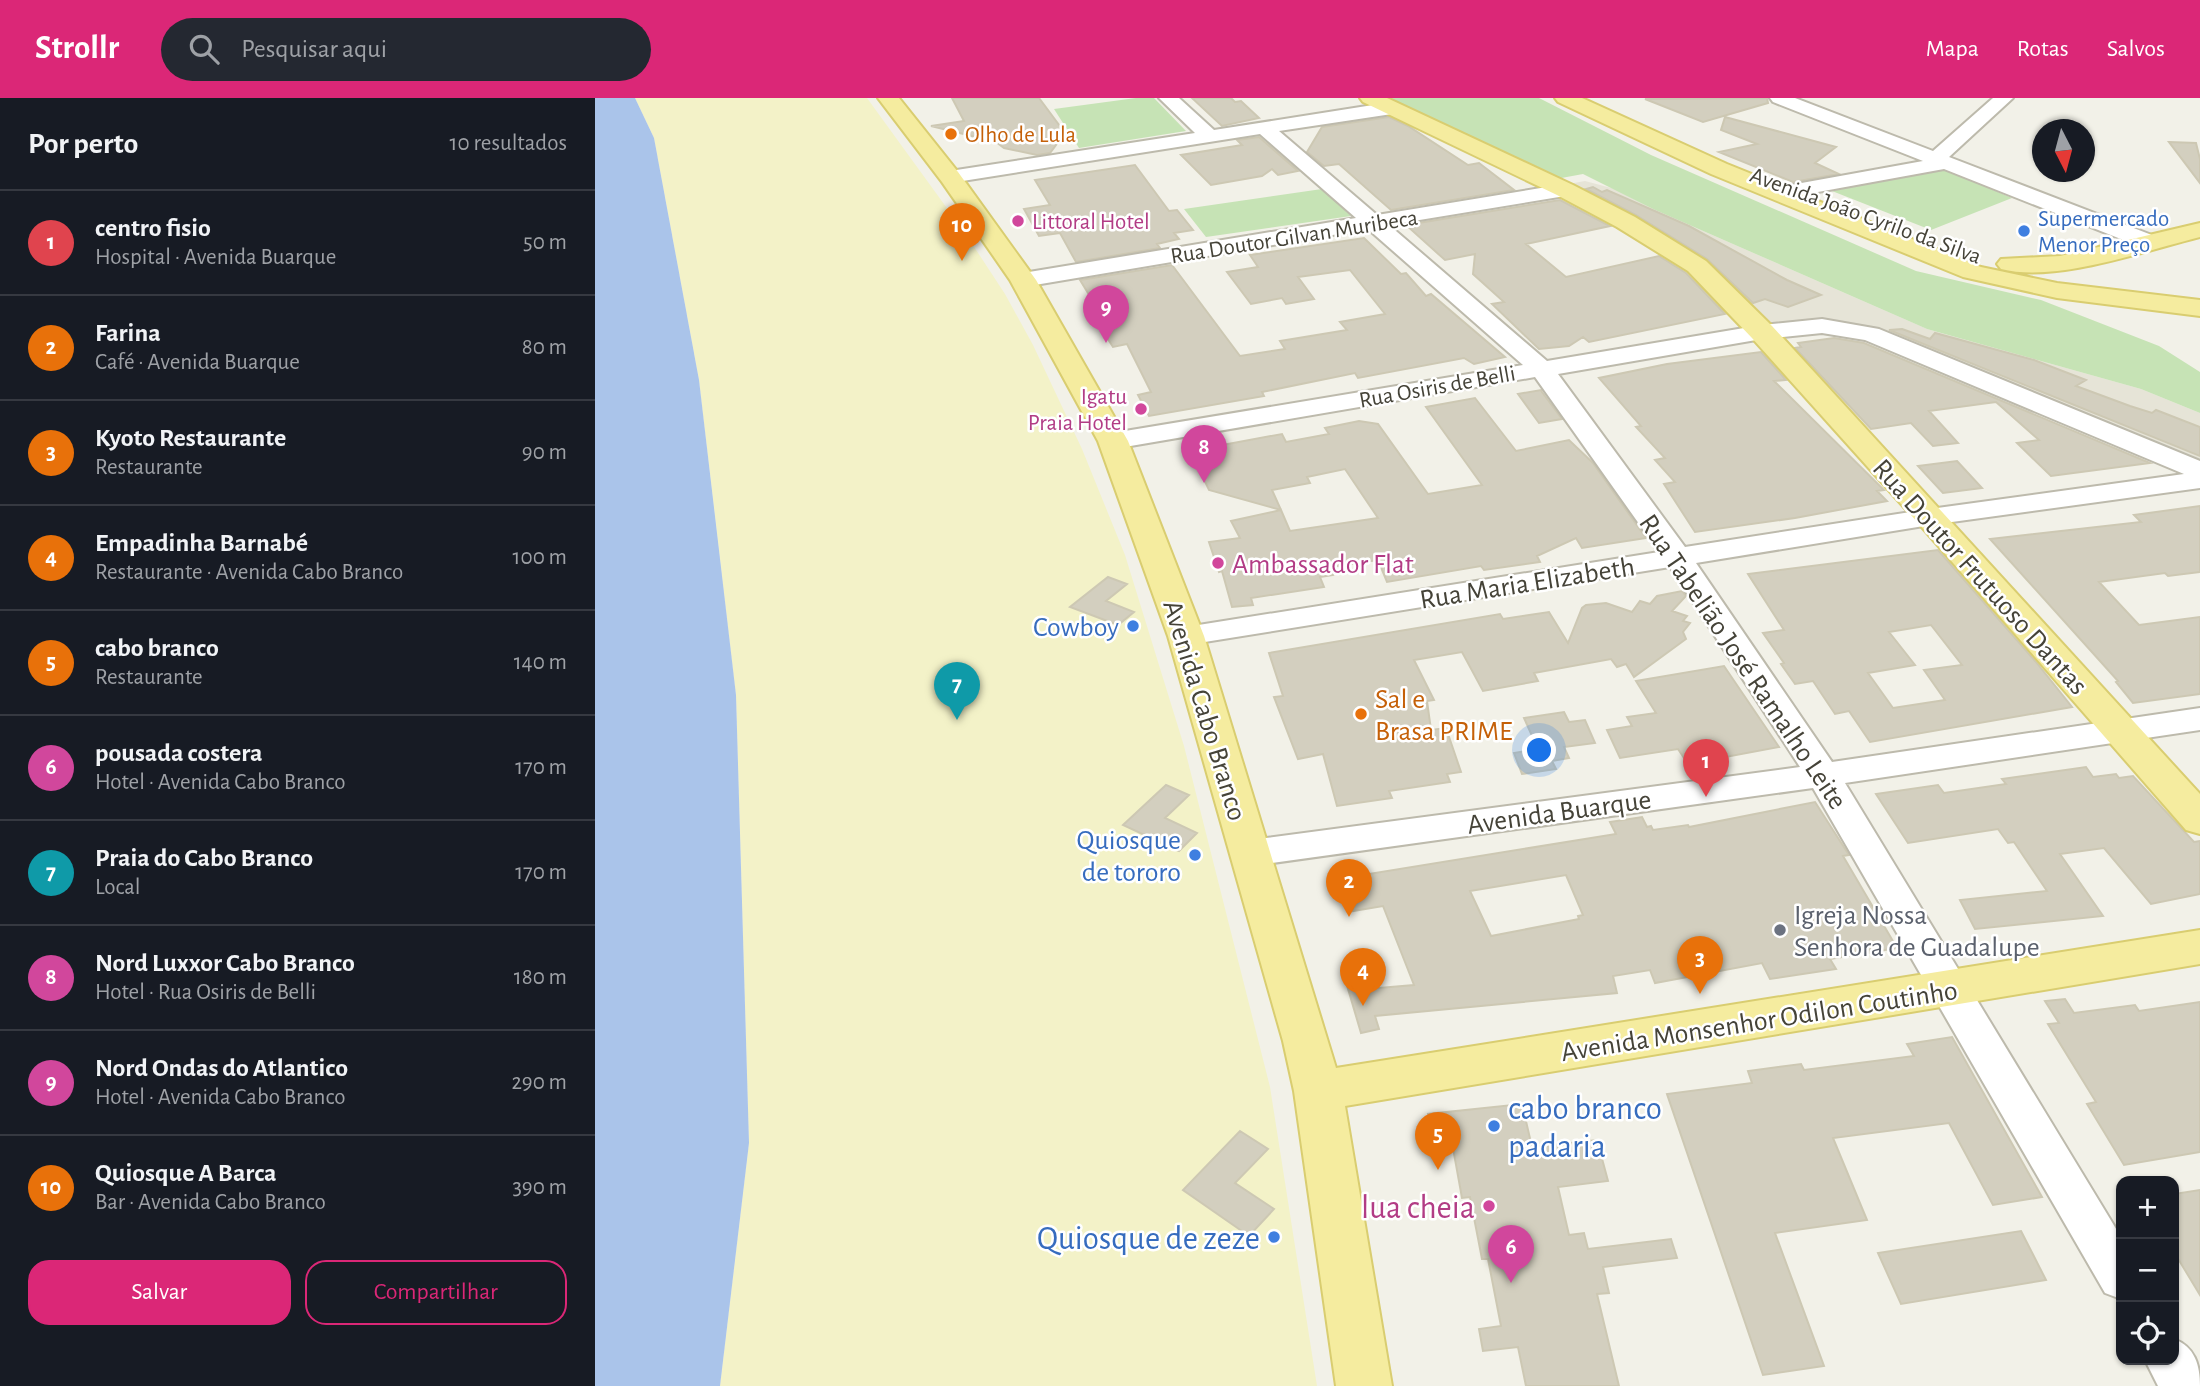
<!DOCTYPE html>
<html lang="pt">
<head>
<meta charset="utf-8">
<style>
  body { margin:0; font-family:"Alegreya Sans",sans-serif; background:#242831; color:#f1f3f6 }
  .controls { position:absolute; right:21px; bottom:21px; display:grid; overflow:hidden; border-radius:14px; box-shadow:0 2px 5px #0004 }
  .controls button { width:63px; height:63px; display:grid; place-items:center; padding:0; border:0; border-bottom:2px solid #363941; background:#171b24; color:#f1f3f6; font:35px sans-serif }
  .compass { position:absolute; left:1437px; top:21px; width:63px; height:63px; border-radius:50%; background:#171b24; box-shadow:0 2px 5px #0004; rotate:174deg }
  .you { position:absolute; left:945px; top:653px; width:24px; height:24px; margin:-18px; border:5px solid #fff; border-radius:50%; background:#1a73e8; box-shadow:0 0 0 10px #1a73e833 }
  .badge { display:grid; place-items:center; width:46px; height:46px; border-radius:50%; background:#db2777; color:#fff; font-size:23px; font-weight:700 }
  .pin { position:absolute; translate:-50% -58px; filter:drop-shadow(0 2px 4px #0008) }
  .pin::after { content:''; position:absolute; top:37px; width:24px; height:21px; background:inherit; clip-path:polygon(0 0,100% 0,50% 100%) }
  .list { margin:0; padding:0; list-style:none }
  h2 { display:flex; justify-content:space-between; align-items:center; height:91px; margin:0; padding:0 28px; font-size:30px }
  h2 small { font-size:23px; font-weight:400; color:#9ea1a6 }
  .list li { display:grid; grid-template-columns:46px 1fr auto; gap:21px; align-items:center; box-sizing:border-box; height:105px; padding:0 28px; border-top:2px solid #363941 }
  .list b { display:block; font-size:26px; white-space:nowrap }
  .list p { margin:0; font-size:23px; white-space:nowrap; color:#9ea1a6 }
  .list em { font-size:23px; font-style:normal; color:#9ea1a6 }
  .actions { display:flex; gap:14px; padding:21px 28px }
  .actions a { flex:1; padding:16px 0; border:2px solid #db2777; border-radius:21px; text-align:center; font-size:24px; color:#db2777 }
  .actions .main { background:#db2777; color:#fff }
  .icon { flex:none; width:38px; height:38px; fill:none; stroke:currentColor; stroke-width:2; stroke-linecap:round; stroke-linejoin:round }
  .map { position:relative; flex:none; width:1605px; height:1288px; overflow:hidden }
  header { display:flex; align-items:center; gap:42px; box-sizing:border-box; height:98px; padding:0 35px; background:#db2777; color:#fff }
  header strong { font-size:33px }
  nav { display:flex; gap:38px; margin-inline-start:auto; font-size:24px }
  .search { width:490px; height:63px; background:#242831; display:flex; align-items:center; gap:18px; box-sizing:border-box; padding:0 24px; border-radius:38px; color:#9ea1a6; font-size:26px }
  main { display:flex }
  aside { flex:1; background:#171b24 }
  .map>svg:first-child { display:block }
  .residential { fill:#e6e4d7 }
  .green { fill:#c6e3b5 }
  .sand { fill:#f3f2c8 }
  .water { fill:#aac4ea }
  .building { fill:#d3cfbf; stroke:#cdc8b3; stroke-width:2; fill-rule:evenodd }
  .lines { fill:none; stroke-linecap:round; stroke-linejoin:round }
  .minor-casing { stroke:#bdbaac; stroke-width:4 }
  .major-casing { stroke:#d9cd70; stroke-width:4 }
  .minor { fill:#fff; fill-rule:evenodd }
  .major { fill:#f5ec9f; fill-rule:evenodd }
  .food-dot { fill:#e8710a; stroke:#fff; stroke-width:2.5 }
  .hotel-dot { fill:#d1479c; stroke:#fff; stroke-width:2.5 }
  .shop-dot { fill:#3f7fe0; stroke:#fff; stroke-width:2.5 }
  .worship-dot { fill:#6b7280; stroke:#fff; stroke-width:2.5 }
  .labels { text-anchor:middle; stroke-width:5; stroke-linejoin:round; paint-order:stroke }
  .far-food-label { font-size:23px; fill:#c56008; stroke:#fff; text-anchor:start }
  .far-street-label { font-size:23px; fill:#454338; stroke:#fff }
  .far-shop-label { font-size:23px; fill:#366cbe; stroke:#fff; text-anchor:start }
  .far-hotel-label { font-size:23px; fill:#b23c85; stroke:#fff; text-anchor:start }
  .hotel-label { font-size:28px; fill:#b23c85; stroke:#fff; text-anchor:start }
  .street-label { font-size:28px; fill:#454338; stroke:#fff }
  .shop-label { font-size:28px; fill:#366cbe; stroke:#fff; text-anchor:end }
  .food-label { font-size:28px; fill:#c56008; stroke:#fff; text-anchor:start }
  .worship-label { font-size:28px; fill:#5b616d; stroke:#fff; text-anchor:start }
  .near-shop-label { font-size:33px; fill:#366cbe; stroke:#fff; text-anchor:start }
  .near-hotel-label { font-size:33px; fill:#b23c85; stroke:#fff; text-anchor:end }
</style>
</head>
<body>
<header>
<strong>Strollr</strong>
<div class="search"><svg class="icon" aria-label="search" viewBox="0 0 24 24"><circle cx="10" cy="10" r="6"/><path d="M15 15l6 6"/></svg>Pesquisar aqui</div>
<nav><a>Mapa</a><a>Rotas</a><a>Salvos</a></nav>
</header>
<main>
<aside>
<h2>Por perto<small>10 resultados</small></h2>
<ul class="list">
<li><span class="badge" style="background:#e0444e">1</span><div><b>centro fisio</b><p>Hospital · Avenida Buarque</p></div><em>50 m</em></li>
<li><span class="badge" style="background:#e8710a">2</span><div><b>Farina</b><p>Café · Avenida Buarque</p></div><em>80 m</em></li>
<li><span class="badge" style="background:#e8710a">3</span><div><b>Kyoto Restaurante</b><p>Restaurante</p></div><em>90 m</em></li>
<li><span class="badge" style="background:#e8710a">4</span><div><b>Empadinha Barnabé</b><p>Restaurante · Avenida Cabo Branco</p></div><em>100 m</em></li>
<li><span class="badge" style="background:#e8710a">5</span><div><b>cabo branco</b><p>Restaurante</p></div><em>140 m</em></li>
<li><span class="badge" style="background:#d1479c">6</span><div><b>pousada costera</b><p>Hotel · Avenida Cabo Branco</p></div><em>170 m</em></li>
<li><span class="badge" style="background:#0f9aa8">7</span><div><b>Praia do Cabo Branco</b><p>Local</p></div><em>170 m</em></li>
<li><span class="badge" style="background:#d1479c">8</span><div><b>Nord Luxxor Cabo Branco</b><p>Hotel · Rua Osiris de Belli</p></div><em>180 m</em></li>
<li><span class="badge" style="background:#d1479c">9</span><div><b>Nord Ondas do Atlantico</b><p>Hotel · Avenida Cabo Branco</p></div><em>290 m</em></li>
<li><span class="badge" style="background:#e8710a">10</span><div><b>Quiosque A Barca</b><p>Bar · Avenida Cabo Branco</p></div><em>390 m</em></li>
</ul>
<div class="actions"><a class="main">Salvar</a><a>Compartilhar</a></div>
</aside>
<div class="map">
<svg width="1605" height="1288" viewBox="0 0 1605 1288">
  <rect width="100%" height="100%" fill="#f2f1e8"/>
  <path class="residential" d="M990 83 1020 91 1058 111 1332 231 1546 291 1605 315V368L1300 242 1181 230 1118 171 968 87Z"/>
  <path class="green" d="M541 0H559L591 33 484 50 459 11Z
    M789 0H944L1056 57 1321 173 1446 202 1564 248 1605 274V315L1546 291 1332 231 1058 111 988 76 961 81Z
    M1349 71 1417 100 1336 132 1237 93Z
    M727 91 756 118 611 139 589 111Z"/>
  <path class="sand" d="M40 0H272L370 135 410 196 438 247 487 351 530 457 589 648 675 989 722 1288H125L154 1045 141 597 104 282 59 40Z"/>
  <path class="water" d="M0 0H40L59 40 104 282 141 597 154 1045 125 1288H0Z"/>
  <path class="building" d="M357 0H444L470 35 455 55 442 57 409 50 401 44 336 28 369 23Z
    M597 0H636L640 4 646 3 664 20 627 28Z
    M1172 0 1173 5 1108 24 1050 1Z
    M794 19 813 28 873 67 884 65 919 92 796 112 744 66 729 68 712 54 727 29Z
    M1130 19 1241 49 1220 65 1244 76 1198 84 1124 54 1162 46 1126 32Z
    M664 39 703 73 683 77 677 71 667 78 616 87 586 57 647 47 642 42Z
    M1574 44 1601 45 1605 61V85Z
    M540 67 574 113 582 112 598 132 579 135 584 141 562 146 565 150 481 164 465 135 444 138 429 111 455 107 440 82Z
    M998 89 1007 94 1012 92 1094 128 1192 182 1226 197 1193 209 1170 201 1158 205 1112 161 1041 117 991 91Z
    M965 102 1015 128 931 146 971 179 1064 158 1091 175 1130 216 994 244 988 239 974 248 944 251 897 206 909 204 878 176 880 156 850 162 811 127Z
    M769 140 806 176 811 175 831 198 836 196 910 259 879 266 869 260 763 280 760 275 667 294 669 298 554 318 543 297 556 294 532 246 518 249 507 232 515 231 485 182 577 167 645 258 690 251 685 243 752 232 745 224 790 216 755 172 703 179 719 201 691 206 687 200 656 206 632 174 663 169 655 157Z
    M1307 231 1335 241 1340 235 1439 262 1491 282 1481 288 1535 308 1557 315 1561 312 1605 329V358L1294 232Z
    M1239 240 1269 245 1555 365 1456 378 1422 345 1444 342 1401 304 1334 313 1363 345 1338 348 1316 325 1276 331 1200 250 1206 249 1203 245Z
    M1166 254 1191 282 1179 283 1289 392 1282 393 1292 403 1200 420 1100 434 1069 386 1080 384 1060 362 1070 360 1041 329 1046 328 1004 280 1072 266Z
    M946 292 947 294 967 321 944 325 923 296Z
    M880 300 921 353 974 342 998 365 1051 440 987 450 981 440 942 458 945 464 889 472 886 468 792 484 783 462 735 469 738 477 725 479 729 489 656 500 658 507 637 509 627 473 624 474 614 444 645 440 636 423 686 412 695 433 783 420 750 371 712 379 715 385 677 392 686 412 614 392 600 363 607 355 617 349 687 336 691 344 734 336 730 330 764 323 783 326 833 396 887 387 831 309Z
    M1362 363 1387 390 1348 395 1323 368Z
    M1605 408V474L1573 478 1570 475 1504 484 1544 527 1605 519V596L1538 605 1521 584 1523 583 1395 441 1546 424 1539 417Z
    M1343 452 1441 564 1477 609 1275 644 1254 613 1240 616 1218 583 1200 586 1186 566 1189 565 1168 535 1189 532 1153 476ZM1336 527 1367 567 1329 572 1350 602 1298 610 1273 575 1320 567 1294 534Z
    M513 479 532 486 511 503 539 514 523 527 475 509Z
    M1087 493 1091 498 1077 513 1092 518 1088 523 1095 525 1088 534 1091 541 1039 579 1031 566 1022 569 1016 561 939 575 943 583 888 593 867 554 819 562 839 602 832 603 836 632 851 630 866 674 852 676 855 684 794 693 797 700 742 708 728 656 703 661 679 599 688 598 674 555 905 516 908 521 954 514 973 545 987 510 991 507 1011 505 1037 514 1045 503 1055 506 1062 498Z
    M1129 568 1184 649 1093 666 1083 651 1025 660 1012 632 1037 628 1032 619 1061 615 1041 583Z
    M969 614 974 624 990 622 1000 645 969 649 974 660 957 663 961 671 927 676 919 655 943 651 929 620Z
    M1491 669 1498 679 1521 676 1524 680 1538 678 1599 744 1605 743V796L1556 806 1509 750 1465 756 1508 818 1380 831 1365 802 1452 793 1419 744 1413 745 1403 731 1313 745 1281 696 1343 687 1349 695 1411 686 1407 681Z
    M571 687 594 697 570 720 602 735 584 753 528 727Z
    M1220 704 1254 757 1248 758 1302 850 1235 861 1241 871 1175 881 1167 865 1060 885 1055 872 1018 878 1022 895 780 918 784 931 766 935 751 884 769 881 772 891 819 887 788 808 758 813 749 780 1021 736 1015 724 1047 719 1052 729 1056 728 1058 732 1093 727 1094 729ZM971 777 988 817 983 818 984 821 896 838 875 793Z
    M1470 901 1479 915 1540 907 1544 913 1605 904V1054L1529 1067 1492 1006 1501 1004 1453 926 1464 925 1450 903Z
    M1357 939 1447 1099 1398 1107 1354 1025 1238 1040 1272 1122 1180 1135 1229 1268 1168 1277 1072 996 1157 985 1153 973 1206 966 1209 972 1319 958 1312 946Z
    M927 1006 937 1049 1002 1042 1013 1083 963 1089 974 1137 989 1135 993 1151 1076 1141 1082 1160 1008 1169 1014 1195 1002 1196 1024 1288H931L923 1249 888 1253 884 1231 906 1228 893 1161H887L875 1099 867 1100 856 1039 838 1041 833 1016Z
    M645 1033 673 1051 640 1085 679 1111 654 1138 588 1092Z
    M1605 1092V1197L1579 1154V1096Z
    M1426 1133 1451 1182 1306 1206 1283 1155Z"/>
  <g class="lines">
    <defs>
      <path id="minor" d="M564 0H584L619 32 797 4 803 6 806 10 797 16 684 33 782 117 970 86 977 88 980 92 977 96 970 98 794 127 952 263 1167 227 1227 221 1284 231 1605 363V390L1335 427 1101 465 1237 664 1605 610V632L1250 685 1526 1139V1201L1510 1195 1218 690 656 768 643 764 638 755 643 746 656 742 1205 669 1075 469 591 547 580 545 576 538 580 531 591 529 1064 454 940 279 518 351 509 349 505 343 509 337 518 335 928 267 773 131 428 189 420 187 417 182 420 177 428 175 761 120 665 36 355 85 348 83 345 79 348 75 355 73 600 35ZM1227 235 1270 242 1589 376 1335 411 1090 449 963 276 1167 241Z
        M1175 0H1200L1338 53 1398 0H1418L1354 59 1562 139 1565 144 1562 149H1546L1349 71 1201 98 1194 96 1191 92 1194 88 1201 86 1328 63 1178 4Z
        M1579 1241C1600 1249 1605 1267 1605 1288H1563L1550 1262H1579Z"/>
      <path id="major" d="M283 0H304L363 74 441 182 533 343 609 538 741 970 1605 832V866L750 1008 797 1288H741L699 993 688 943 573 538 503 343 415 182 347 84Z
        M765 0H792L978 87 1040 119 1111 163 1177 228 1605 696V736L1591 732 1324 426 1157 240 1093 173 1022 129 962 97 768 4Z
        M960 0H987L1132 66 1386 169 1462 185 1605 202V218L1462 200 1368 179 1116 76 963 4Z
        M1605 125V139C1549 153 1461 185 1406 171L1402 166 1406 161 1465 158Z"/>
    </defs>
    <use href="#minor" class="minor-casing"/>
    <use href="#major" class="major-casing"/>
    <use href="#minor" class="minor"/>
    <use href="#major" class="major"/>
  </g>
  <g class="food-dot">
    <circle cx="356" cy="36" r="7"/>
    <circle cx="766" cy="616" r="7"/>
  </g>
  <g class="hotel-dot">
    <circle cx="423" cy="123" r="7"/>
    <circle cx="546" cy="311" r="7"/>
    <circle cx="623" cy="465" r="7"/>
    <circle cx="894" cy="1108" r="7"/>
  </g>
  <g class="shop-dot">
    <circle cx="1429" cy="133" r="7"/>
    <circle cx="538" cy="528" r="7"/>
    <circle cx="600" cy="757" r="7"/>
    <circle cx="899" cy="1028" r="7"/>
    <circle cx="679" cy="1139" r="7"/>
  </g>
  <circle class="worship-dot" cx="1185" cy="832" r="7"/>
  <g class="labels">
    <g class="far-food-label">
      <text x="370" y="44">Olho de Lula</text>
    </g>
    <g class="far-street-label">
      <text transform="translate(1271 117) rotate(20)" y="8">Avenida João Cyrilo da Silva</text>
      <text transform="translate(699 138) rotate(-9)" y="8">Rua Doutor Gilvan Muribeca</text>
      <text transform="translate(842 288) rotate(-10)" y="8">Rua Osiris de Belli</text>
    </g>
    <g class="far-shop-label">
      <text x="1443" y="128">Supermercado<tspan x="1443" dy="26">Menor Preço</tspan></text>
    </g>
    <g class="far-hotel-label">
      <text x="437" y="131">Littoral Hotel</text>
      <text x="532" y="306" text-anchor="end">Igatu<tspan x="532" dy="26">Praia Hotel</tspan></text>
    </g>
    <g class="hotel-label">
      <text x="637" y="475">Ambassador Flat</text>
    </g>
    <g class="street-label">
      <text transform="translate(1386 478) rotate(48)" y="10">Rua Doutor Frutuoso Dantas</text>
      <text transform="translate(932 484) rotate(-9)" y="10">Rua Maria Elizabeth</text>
      <text transform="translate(1149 563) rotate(56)" y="10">Rua Tabelião José Ramalho Leite</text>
      <text transform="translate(611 612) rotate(73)" y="10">Avenida Cabo Branco</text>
      <text transform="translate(964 713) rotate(-8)" y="10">Avenida Buarque</text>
      <text transform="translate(1164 922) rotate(-9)" y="10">Avenida Monsenhor Odilon Coutinho</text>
    </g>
    <g class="shop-label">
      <text x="524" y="538">Cowboy</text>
      <text x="586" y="751">Quiosque<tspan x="586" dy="32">de tororo</tspan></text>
    </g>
    <g class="food-label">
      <text x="780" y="610">Sal e<tspan x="780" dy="32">Brasa PRIME</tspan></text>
    </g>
    <g class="worship-label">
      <text x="1199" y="826">Igreja Nossa<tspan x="1199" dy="32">Senhora de Guadalupe</tspan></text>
    </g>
    <g class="near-shop-label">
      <text x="913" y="1021">cabo branco<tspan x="913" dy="38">padaria</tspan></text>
      <text x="665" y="1151" text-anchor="end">Quiosque de zeze</text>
    </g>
    <g class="near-hotel-label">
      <text x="880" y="1120">lua cheia</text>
    </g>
  </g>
</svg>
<div class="controls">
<button>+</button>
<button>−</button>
<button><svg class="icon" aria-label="locate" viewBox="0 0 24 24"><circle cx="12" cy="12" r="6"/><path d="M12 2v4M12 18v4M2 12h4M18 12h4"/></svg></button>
</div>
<svg class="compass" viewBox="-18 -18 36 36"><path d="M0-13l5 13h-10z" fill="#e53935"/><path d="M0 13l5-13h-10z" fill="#9ea1a6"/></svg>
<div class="you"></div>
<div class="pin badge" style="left:1111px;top:699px;background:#e0444e">1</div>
<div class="pin badge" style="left:754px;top:819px;background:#e8710a">2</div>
<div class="pin badge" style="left:1105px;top:896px;background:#e8710a">3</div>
<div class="pin badge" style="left:768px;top:908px;background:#e8710a">4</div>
<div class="pin badge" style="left:843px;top:1072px;background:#e8710a">5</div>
<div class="pin badge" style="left:916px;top:1185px;background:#d1479c">6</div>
<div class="pin badge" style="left:362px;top:622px;background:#0f9aa8">7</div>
<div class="pin badge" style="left:609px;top:385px;background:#d1479c">8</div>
<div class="pin badge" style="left:511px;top:245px;background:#d1479c">9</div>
<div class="pin badge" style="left:367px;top:163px;background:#e8710a">10</div>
</div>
</main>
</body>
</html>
